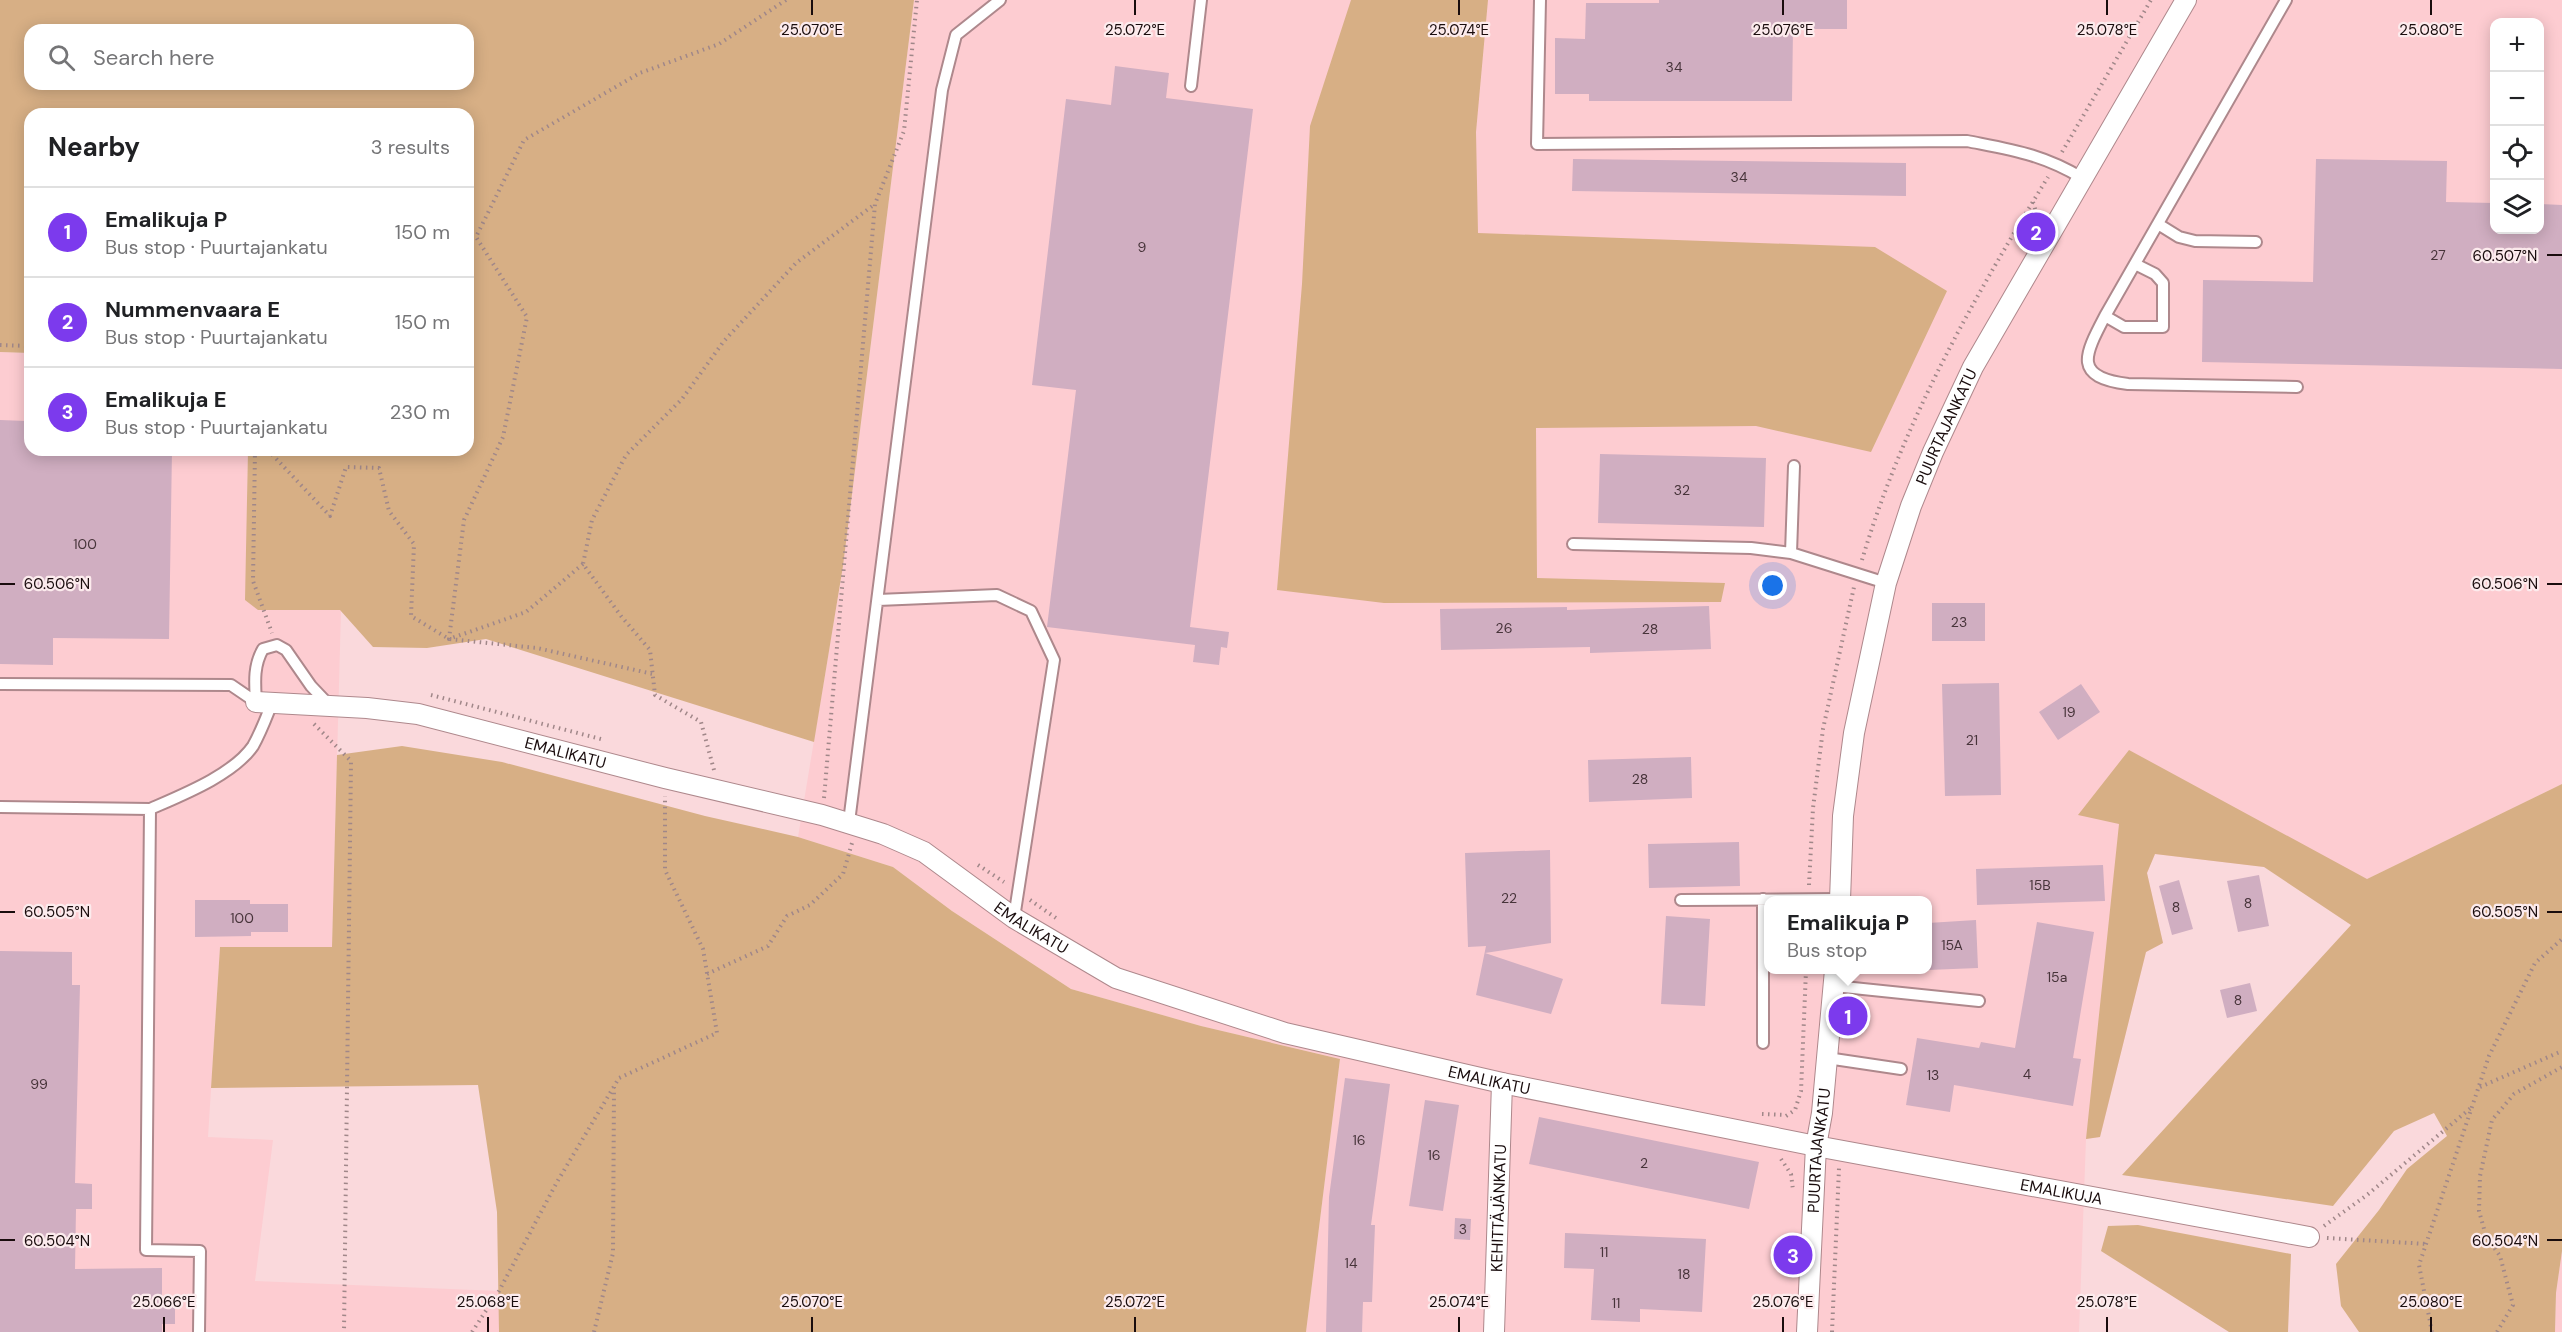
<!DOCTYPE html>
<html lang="en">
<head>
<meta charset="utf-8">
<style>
  body { margin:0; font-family:"DM Sans",sans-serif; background:#f2f2f2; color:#202124 }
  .controls { position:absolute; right:18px; top:18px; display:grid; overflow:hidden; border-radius:12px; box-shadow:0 3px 15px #0003 }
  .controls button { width:54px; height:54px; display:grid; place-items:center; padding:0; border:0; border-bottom:2px solid #e0e0e0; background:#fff; color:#202124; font:30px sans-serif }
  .you { position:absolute; left:1773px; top:586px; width:21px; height:21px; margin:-15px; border:4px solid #fff; border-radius:50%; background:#1a73e8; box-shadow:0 0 0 9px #1a73e833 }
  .badge { display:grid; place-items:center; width:39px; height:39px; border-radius:50%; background:#7c3aed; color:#fff; font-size:20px; font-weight:700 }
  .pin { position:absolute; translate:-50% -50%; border:3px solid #fff; box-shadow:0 2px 6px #0006 }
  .popup { position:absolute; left:1764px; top:896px; width:168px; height:78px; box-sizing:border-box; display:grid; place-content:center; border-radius:12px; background:#fff; filter:drop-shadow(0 2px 4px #0005); font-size:20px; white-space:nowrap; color:#757577 }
  .popup b { font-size:22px; color:#202124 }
  .popup::after { content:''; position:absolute; left:50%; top:100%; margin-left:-12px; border:12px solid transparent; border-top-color:#fff }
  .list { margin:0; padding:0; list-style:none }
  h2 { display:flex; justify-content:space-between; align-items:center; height:78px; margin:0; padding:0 24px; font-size:26px }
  h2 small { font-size:20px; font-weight:400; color:#757577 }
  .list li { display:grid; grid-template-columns:39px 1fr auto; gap:18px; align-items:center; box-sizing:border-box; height:90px; padding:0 24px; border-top:2px solid #e0e0e0 }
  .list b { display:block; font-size:22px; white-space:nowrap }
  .list p { margin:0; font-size:20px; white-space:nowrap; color:#757577 }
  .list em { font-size:20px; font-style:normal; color:#757577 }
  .icon { flex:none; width:33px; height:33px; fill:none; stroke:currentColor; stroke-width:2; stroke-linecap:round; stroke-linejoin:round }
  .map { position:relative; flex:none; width:2562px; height:1332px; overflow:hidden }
  .search { position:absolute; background:#fff; box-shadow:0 3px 15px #0003; left:24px; top:24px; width:450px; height:66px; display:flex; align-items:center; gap:15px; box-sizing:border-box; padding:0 21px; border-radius:18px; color:#757577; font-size:22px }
  .panel { position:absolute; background:#fff; box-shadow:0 3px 15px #0003; left:24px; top:108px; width:450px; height:348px; border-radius:18px }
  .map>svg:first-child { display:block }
  .built { fill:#fdccd1; fill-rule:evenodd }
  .green { fill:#d7af85; fill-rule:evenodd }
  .building { fill:#d0aec1 }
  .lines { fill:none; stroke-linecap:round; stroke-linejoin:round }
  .service-casing { stroke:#ae888c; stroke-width:14 }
  .minor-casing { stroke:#ae888c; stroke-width:22 }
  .path { stroke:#a08789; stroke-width:4; stroke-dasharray:1.5 4.5; stroke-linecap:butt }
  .service { stroke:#fff; stroke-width:10 }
  .minor { stroke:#fff; stroke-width:20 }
  .ticks { fill:none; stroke:#190c0d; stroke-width:2 }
  .labels { text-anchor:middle; stroke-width:4.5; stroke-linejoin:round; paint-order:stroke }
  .number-label { font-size:14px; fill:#47343a }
  .street-label { font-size:16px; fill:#190c0d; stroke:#fcebed }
  .ticks-label { font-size:15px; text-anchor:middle; fill:#190c0d; stroke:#fcebed; stroke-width:4.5; stroke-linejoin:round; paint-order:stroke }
</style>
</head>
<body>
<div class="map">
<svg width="2562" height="1332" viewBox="0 0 2562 1332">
  <rect width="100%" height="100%" fill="#fad9dc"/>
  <path class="built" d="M914 0H2562V784L2367 879 2155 854 2147 873 2163 943 2146 952 2100 1137 2086 1139 2079 1332H1306L1340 1059 1201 1026 1071 989 952 911 893 867 798 837 843 566ZM2494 22H2540V230H2494ZM1768 900H1928V970H1768Z
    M0 352 30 353V450H248L246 600 259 610H341L332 947H220L208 1137 273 1140 255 1281 499 1291V1332H0Z
    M2562 1251V1332H2555L2556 1293Z"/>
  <path class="green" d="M0 0H914L843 566 814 742 486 639 427 648 373 647 340 610H258L245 600 248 450H468V114H30V353L0 352ZM30 30H468V84H30Z
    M1351 0H1488L1476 132 1478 233 1875 247 1947 291 1871 452 1756 426 1536 428 1537 578 1725 583 1721 602 1384 603 1277 590 1302 284 1310 126Z
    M402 746 502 762 705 816 798 837 893 867 952 911 1071 989 1201 1026 1340 1059 1306 1332H499L497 1212 478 1085 211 1088 220 947H332L337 755Z
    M2129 750 2367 879 2562 784V1251L2556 1293 2555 1332H2359L2341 1306 2336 1264 2379 1210 2407 1169 2447 1136 2434 1113 2394 1131 2333 1206 2122 1175 2351 925 2264 867 2155 854 2147 873 2163 943 2146 952 2100 1137 2086 1139 2119 824 2078 815Z
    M2138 1225 2291 1254 2288 1332H2229L2101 1251 2108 1226Z"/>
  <path class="building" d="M1659 0H1847V29H1793L1792 101H1589V94H1555V38L1585 39 1586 3H1659Z
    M1115 66 1169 73 1166 98 1253 109 1190 627 1229 632 1227 648 1221 647 1219 665 1193 662 1195 645 1047 627 1076 390 1032 385 1066 99 1111 105Z
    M1573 159 1906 163V196L1572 191Z
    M2316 159 2447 161 2446 202 2494 203V230H2540V204L2562 205V369L2202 362 2203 280 2313 282Z
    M0 420 26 421V443H30V450H172L169 639 53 638V665L0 664Z
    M1600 454 1766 458 1764 527 1598 523Z
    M1932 603H1985V641H1932Z
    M1709 606 1711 649 1590 653V647L1441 650 1440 609 1567 607V610Z
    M1999 683 2001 795 1945 796 1942 684Z
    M2081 684 2100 712 2058 740 2039 712Z
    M1691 757 1692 798 1589 802 1588 760Z
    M1739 842 1740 886 1649 888 1648 844Z
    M1550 850 1551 943 1485 953 1563 979 1551 1014 1476 995 1486 946 1468 947 1465 853Z
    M2103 865 2105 901 1977 905 1976 869Z
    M2259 875 2269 926 2238 932 2227 881Z
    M2179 880 2193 929 2172 935 2159 886Z
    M195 900H250V904H288V932H251V936L195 937Z
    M1666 916 1710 919 1705 1006 1661 1004Z
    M1976 920 1978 968 1928 970V923Z
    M2037 922 2094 932 2073 1058 2081 1059 2073 1106 1954 1085 1950 1112 1906 1105 1917 1038 1979 1048 1981 1042 2015 1048Z
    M0 951 72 952V985H80L75 1183 92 1184V1209H76L75 1269 162 1268V1305L175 1306V1324H162V1332H0Z
    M2250 983 2257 1011 2227 1018 2220 990Z
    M1345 1078 1390 1084 1371 1225H1375L1372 1302H1363L1362 1332H1326L1329 1197Z
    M1425 1100 1459 1105 1443 1211 1409 1206Z
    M1539 1117 1759 1162 1749 1209 1529 1164Z
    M1455 1218 1471 1219 1470 1240 1454 1239Z
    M1565 1233 1706 1239 1702 1312 1640 1309V1322L1591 1320 1594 1269 1564 1268Z"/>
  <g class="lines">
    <defs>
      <path id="service" d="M1540 0 1537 144 1967 141C2012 150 2042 154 2082 178
        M2286 0 2105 316C2084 356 2073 377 2128 384L2297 387
        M1191 86 1201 0
        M2158 224 2179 237 2195 241 2256 242
        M2105 316 2124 327H2163V283L2155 274 2135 264
        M1573 544 1751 548 1791 553 1886 583
        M1791 553 1794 466
        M878 600 997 595 1031 611 1054 660 1014 918
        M0 684 231 685 256 702
        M256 702C255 684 253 666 263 649L277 645 286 650 311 686 330 706
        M0 807 150 809 146 1250 200 1251 199 1332
        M150 809C182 795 233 775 253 746 261 732 266 718 272 703
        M849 822 942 90 956 35 1000 0
        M1681 900 1840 899
        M1834 986 1979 1001
        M1763 1043V899
        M1827 1058 1901 1069"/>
      <g id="minor">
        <path id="s1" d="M256 702 367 708 418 714 665 778 822 815 883 834 924 852 1014 918 1116 978 1285 1033 1502 1083 1816 1146 2309 1237"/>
        <path id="s2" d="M1840 900 1843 816 1854 733 1886 583 1911 506 1933 452 1973 367 2186 0"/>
        <path id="s3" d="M1494 1332 1502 1083"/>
        <path id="s4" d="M1807 1332 1816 1146 1822 1113 1835 970"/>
      </g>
    </defs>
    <use href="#service" class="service-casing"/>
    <use href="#minor" class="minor-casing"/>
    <path class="path" d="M2062 152 2151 0
      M2033 202 2038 218
      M0 345 30 346
      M255 450 253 581 272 633
      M268 450 330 516 346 467 379 468 389 511 414 544 411 616 449 639 537 648 653 674
      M1862 560C1903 422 1973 299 2048 177
      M583 564 526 612 449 639 464 520 503 437 527 317 476 237 524 140 640 73 719 44 786 0
      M431 695 601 739
      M314 724 351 761 344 1332
      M714 770 701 722 655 695 650 650 621 616 583 564 592 520 626 455 682 399 724 341 796 263 875 204
      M824 798 875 204 904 131 917 0
      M978 865 1004 882
      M1809 885 1813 808 1823 729 1854 587
      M1030 900 1056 918
      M707 974 768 946 787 916 810 905 843 874 852 843
      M2480 1087 2562 1051
      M1762 1114 1786 1115
      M1786 1116 1795 1110 1801 1091 1806 970
      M1781 1159 1791 1174 1793 1190
      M2324 1226 2367 1195 2472 1107
      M2327 1238 2427 1244
      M472 1332 499 1291 557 1182 619 1078 717 1033 703 949 665 870V796
      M594 1332 613 1253 614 1087
      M1832 1332 1839 1168
      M2432 1332 2419 1265 2489 1056 2535 963 2562 939
      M2497 1332 2513 1305 2500 1256 2486 1236 2479 1211 2480 1176 2492 1120 2514 1094 2562 1067"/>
    <use href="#service" class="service"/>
    <use href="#minor" class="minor"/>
  </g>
  <path class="ticks" d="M812 0V15M1135 0V15M1459 0V15M1783 0V15M2107 0V15M2431 0V15M2547 255H2562M0 584H15M2547 584H2562M0 912H15M2547 912H2562M0 1240H15M2547 1240H2562M164 1317V1332M488 1317V1332M812 1317V1332M1135 1317V1332M1459 1317V1332M1783 1317V1332M2107 1317V1332M2431 1317V1332"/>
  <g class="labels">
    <g class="number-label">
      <text x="1674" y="72">34</text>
      <text x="1739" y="182">34</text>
      <text x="1142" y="252">9</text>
      <text x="2438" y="260">27</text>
      <text x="1682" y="495">32</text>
      <text x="85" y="549">100</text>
      <text x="1959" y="627">23</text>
      <text x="1504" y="633">26</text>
      <text x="1650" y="634">28</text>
      <text x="2069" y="717">19</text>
      <text x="1972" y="745">21</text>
      <text x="1640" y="784">28</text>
      <text x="2040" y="890">15B</text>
      <text x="1509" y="903">22</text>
      <text x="2248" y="908">8</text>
      <text x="2176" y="912">8</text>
      <text x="242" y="923">100</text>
      <text x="1952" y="950">15A</text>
      <text x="2057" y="982">15a</text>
      <text x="2238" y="1005">8</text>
      <text x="2027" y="1079">4</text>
      <text x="1933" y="1080">13</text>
      <text x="39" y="1089">99</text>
      <text x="1359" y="1145">16</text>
      <text x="1434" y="1160">16</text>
      <text x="1644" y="1168">2</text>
      <text x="1463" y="1234">3</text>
      <text x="1604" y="1257">11</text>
      <text x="1351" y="1268">14</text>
      <text x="1684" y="1279">18</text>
      <text x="1616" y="1308">11</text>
    </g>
    <g class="street-label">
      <text dy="6" stroke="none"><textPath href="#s2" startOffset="489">PUURTAJANKATU</textPath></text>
      <text dy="6" stroke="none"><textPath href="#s1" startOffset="315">EMALIKATU</textPath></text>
      <text dy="6" stroke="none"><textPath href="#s1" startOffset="819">EMALIKATU</textPath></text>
      <text dy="6" stroke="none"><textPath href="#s1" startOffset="1305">EMALIKATU</textPath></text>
      <text dy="6" stroke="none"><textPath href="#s4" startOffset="182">PUURTAJANKATU</textPath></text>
      <text dy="6" stroke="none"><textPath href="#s1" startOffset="1888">EMALIKUJA</textPath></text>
      <text dy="6" stroke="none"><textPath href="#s3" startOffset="124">KEHITTÄJÄNKATU</textPath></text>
    </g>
  </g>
  <g class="ticks-label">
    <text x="812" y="35">25.070°E</text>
    <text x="1135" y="35">25.072°E</text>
    <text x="1459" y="35">25.074°E</text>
    <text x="1783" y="35">25.076°E</text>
    <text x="2107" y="35">25.078°E</text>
    <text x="2431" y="35">25.080°E</text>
    <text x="2505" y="261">60.507°N</text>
    <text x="57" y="589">60.506°N</text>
    <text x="2505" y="589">60.506°N</text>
    <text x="57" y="917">60.505°N</text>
    <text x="2505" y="917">60.505°N</text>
    <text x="57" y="1246">60.504°N</text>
    <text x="2505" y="1246">60.504°N</text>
    <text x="164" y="1307">25.066°E</text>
    <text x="488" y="1307">25.068°E</text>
    <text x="812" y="1307">25.070°E</text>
    <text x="1135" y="1307">25.072°E</text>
    <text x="1459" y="1307">25.074°E</text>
    <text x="1783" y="1307">25.076°E</text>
    <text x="2107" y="1307">25.078°E</text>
    <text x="2431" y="1307">25.080°E</text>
  </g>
</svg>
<div class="controls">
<button>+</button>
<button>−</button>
<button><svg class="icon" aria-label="locate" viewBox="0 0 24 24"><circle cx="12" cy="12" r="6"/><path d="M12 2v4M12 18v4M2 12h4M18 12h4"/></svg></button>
<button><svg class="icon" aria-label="layers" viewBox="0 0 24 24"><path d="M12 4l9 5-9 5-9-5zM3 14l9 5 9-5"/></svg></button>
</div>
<div class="you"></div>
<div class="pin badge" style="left:1848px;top:1016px">1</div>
<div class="popup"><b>Emalikuja P</b>Bus stop</div>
<div class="pin badge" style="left:2036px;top:232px">2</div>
<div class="pin badge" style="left:1793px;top:1255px">3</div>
<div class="search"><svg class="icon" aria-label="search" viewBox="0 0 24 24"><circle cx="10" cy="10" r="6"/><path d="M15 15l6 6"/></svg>Search here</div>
<section class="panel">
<h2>Nearby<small>3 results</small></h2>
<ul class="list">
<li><span class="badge">1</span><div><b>Emalikuja P</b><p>Bus stop · Puurtajankatu</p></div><em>150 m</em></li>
<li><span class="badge">2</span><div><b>Nummenvaara E</b><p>Bus stop · Puurtajankatu</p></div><em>150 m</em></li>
<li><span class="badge">3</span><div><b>Emalikuja E</b><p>Bus stop · Puurtajankatu</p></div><em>230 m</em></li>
</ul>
</section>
</div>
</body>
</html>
